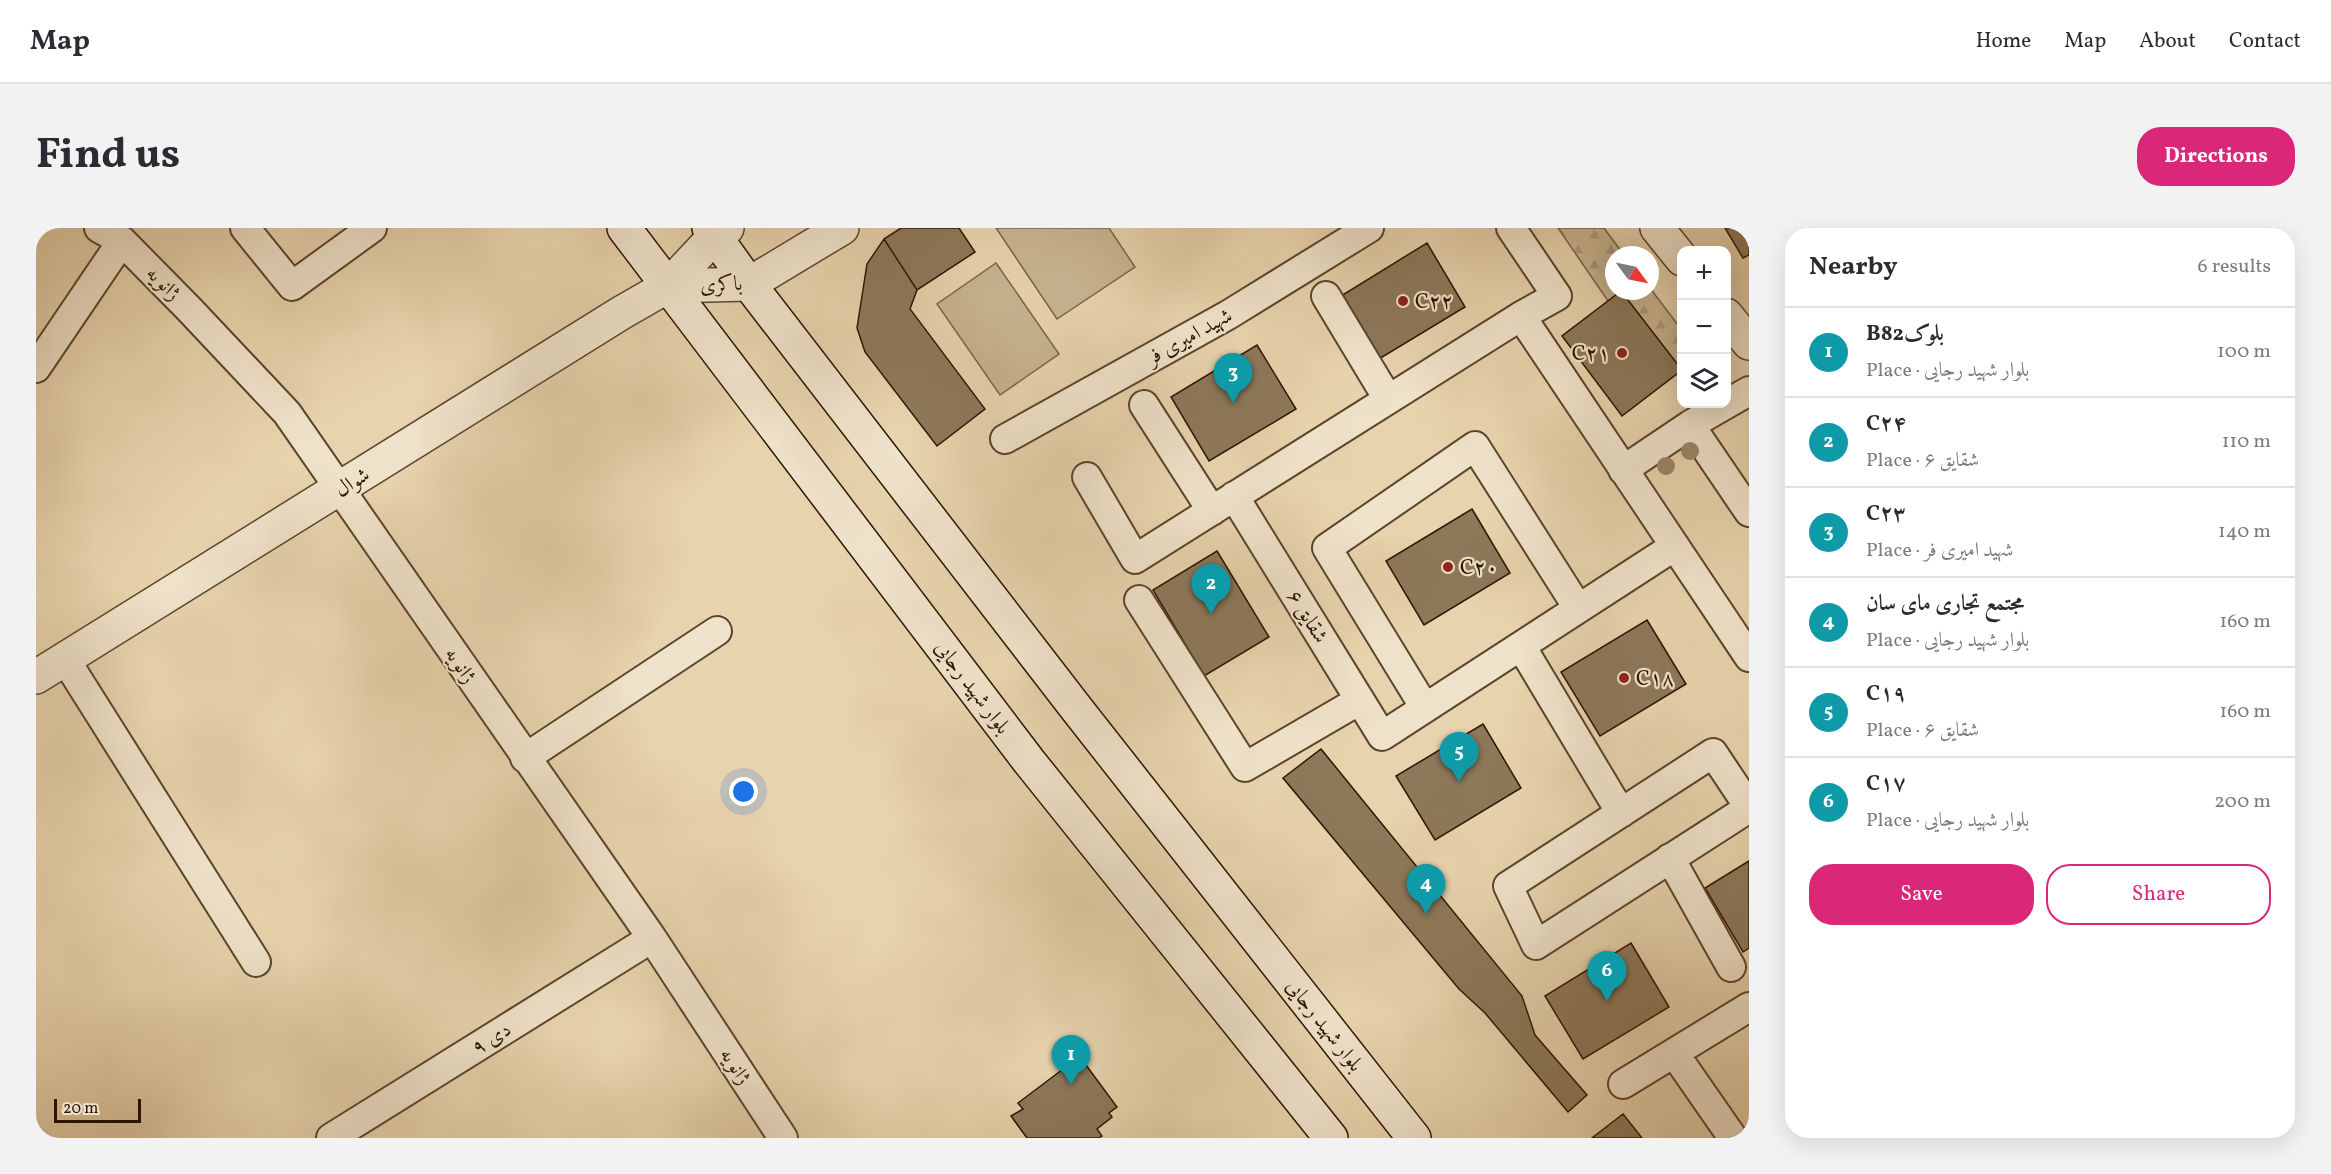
<!DOCTYPE html>
<html lang="en">
<head>
<meta charset="utf-8">
<style>
  body { margin:0; font-family:Vollkorn,Amiri,serif; background:#f2f2f3; color:#2b2b33 }
  .controls { position:absolute; right:18px; top:18px; display:grid; overflow:hidden; border-radius:12px; box-shadow:0 6px 24px #0002 }
  .controls button { width:54px; height:54px; display:grid; place-items:center; padding:0; border:0; border-bottom:2px solid #e1e1e2; background:#fff; color:#2b2b33; font:30px sans-serif }
  .compass { position:absolute; left:1569px; top:18px; width:54px; height:54px; border-radius:50%; background:#fff; box-shadow:0 6px 24px #0002; rotate:123deg }
  .scale { position:absolute; left:18px; bottom:15px; width:87px; box-sizing:border-box; padding-left:6px; border:3px solid #2c1600; border-top:0; font-size:16px; line-height:21px; white-space:nowrap; color:#2c1600; -webkit-text-stroke:4px #efe2ca; paint-order:stroke }
  .you { position:absolute; left:708px; top:564px; width:21px; height:21px; margin:-15px; border:4px solid #fff; border-radius:50%; background:#1a73e8; box-shadow:0 0 0 9px #1a73e833 }
  .badge { display:grid; place-items:center; width:39px; height:39px; border-radius:50%; background:#db2777; color:#fff; font-size:20px; font-weight:700 }
  .pin { position:absolute; translate:-50% -50px; filter:drop-shadow(0 2px 3px #0008) }
  .pin::after { content:''; position:absolute; top:32px; width:21px; height:18px; background:inherit; clip-path:polygon(0 0,100% 0,50% 100%) }
  .list { margin:0; padding:0; list-style:none }
  h2 { display:flex; justify-content:space-between; align-items:center; height:78px; margin:0; padding:0 24px; font-size:26px }
  h2 small { font-size:20px; font-weight:400; color:#7c7c81 }
  .list li { display:grid; grid-template-columns:39px 1fr auto; gap:18px; align-items:center; box-sizing:border-box; height:90px; padding:0 24px; border-top:2px solid #e1e1e2 }
  .list b { display:block; font-size:22px; white-space:nowrap }
  .list p { margin:0; font-size:20px; white-space:nowrap; color:#7c7c81 }
  .list em { font-size:20px; font-style:normal; color:#7c7c81 }
  .actions { display:flex; gap:12px; padding:18px 24px }
  .actions a { flex:1; padding:14px 0; border:2px solid #db2777; border-radius:24px; text-align:center; font-size:21px; color:#db2777 }
  .actions .main { background:#db2777; color:#fff }
  .icon { flex:none; width:33px; height:33px; fill:none; stroke:currentColor; stroke-width:2; stroke-linecap:round; stroke-linejoin:round }
  .map { position:relative; flex:none; width:1713px; height:910px; overflow:hidden; border-radius:24px }
  header { display:flex; align-items:center; gap:36px; box-sizing:border-box; height:84px; padding:0 30px; background:#fff; border-bottom:2px solid #e1e1e2 }
  header strong { font-size:28px }
  nav { display:flex; gap:33px; margin-inline-start:auto; font-size:21px }
  .intro { display:flex; align-items:center; justify-content:space-between; box-sizing:border-box; height:144px; padding:0 36px }
  h1 { margin:0; font-size:42px }
  .button { padding:15px 27px; border-radius:24px; background:#db2777; color:#fff; font-size:21px; font-weight:700 }
  main { display:flex; gap:36px; padding:0 36px }
  aside { flex:1; background:#fff; border-radius:24px; box-shadow:0 6px 24px #0002 }
  .map>svg:first-child { display:block }
  .forest { fill:url(#forest-firs); stroke:#7a6448; stroke-width:1.5 }
  .pitch { fill:#c7b390; stroke:#7a6448; stroke-width:1.5 }
  .building { fill:#8d785a; stroke:#2c1600; stroke-width:1.5 }
  .lines { fill:none; stroke-linecap:round; stroke-linejoin:round }
  .minor-casing { stroke:#5b452b; stroke-width:32 }
  .tertiary-casing { stroke:#5b452b; stroke-width:36 }
  .secondary-casing { stroke:#2c1600; stroke-width:36 }
  .minor { stroke:#efe2ca; stroke-width:28 }
  .tertiary { stroke:#efe2ca; stroke-width:33 }
  .secondary { stroke:#efe2ca; stroke-width:33 }
  .tree { fill:#998566 }
  .poi-dot { fill:#8f2418; stroke:#efe2ca; stroke-width:2 }
  .labels { text-anchor:middle; stroke-width:4.5; stroke-linejoin:round; paint-order:stroke }
  .street-label { font-size:21px; fill:#2c1600; stroke:#efe2ca }
  .poi-label { font-size:21px; fill:#2c1600; stroke:#efe2ca; text-anchor:start }
</style>
</head>
<body>
<header>
<strong>Map</strong>
<nav><a>Home</a><a>Map</a><a>About</a><a>Contact</a></nav>
</header>
<div class="intro"><h1>Find us</h1><a class="button">Directions</a></div>
<main>
<div class="map">
<svg width="1713" height="910" viewBox="0 0 1713 910">
  <defs>
    <pattern id="forest-firs" width="22" height="20" patternUnits="userSpaceOnUse" patternTransform="scale(1.5)"><rect width="22" height="20" fill="#c7b390"/><path d="M5 1l3.5 6h-7zM16 11l3.5 6h-7z" fill="#ab997a"/></pattern>
  </defs>
  <rect width="100%" height="100%" fill="#e7d3ad"/>
  <filter id="stains"><feTurbulence type="fractalNoise" baseFrequency=".00333" numOctaves="4"/><feColorMatrix values="0 0 0 0 .2 0 0 0 0 .09 0 0 0 0 .02 0 0 0 .5 -.17"/></filter>
  <radialGradient id="worn" r=".72"><stop offset=".6" stop-color="#630" stop-opacity="0"/><stop offset="1" stop-color="#630" stop-opacity=".3"/></radialGradient>
  <path class="forest" d="M1522 0H1568L1588 27H1578V63H1614V60L1645 101V142L1585 63 1572 73Z"/>
  <path class="pitch" d="M960 0H1073L1099 39 1021 91Z
    M960 35 1023 126 964 167 901 76Z"/>
  <path class="building" d="M865 0H923L939 24 881 62 848 11Z
    M1689 0H1713V27L1707 30Z
    M848 11 881 62 874 81 949 181 901 218 829 124 821 100 831 36Z
    M1391 15 1429 79 1343 131 1305 68Z
    M1585 63 1646 142 1586 188 1526 108Z
    M1221 117 1260 181 1173 233 1135 169Z
    M1436 281 1474 345 1388 397 1350 333Z
    M1181 323 1233 409 1168 448 1117 362Z
    M1611 392 1650 456 1564 508 1525 444Z
    M1447 496 1485 560 1399 612 1360 548Z
    M1285 521 1486 768 1499 807 1551 867 1532 884 1449 785 1423 761 1247 550Z
    M1713 633V720L1707 724 1669 660Z
    M1595 715 1633 779 1547 831 1509 768Z
    M1047 833 1081 879 1073 885 1076 889 1061 901 1066 908 1063 910H991L975 888 987 881 982 875 1035 835 1038 840Z
    M1587 886 1606 910H1556Z"/>
  <g class="lines">
    <defs>
      <path id="minor" d="M63 0 86 13 154 82 251 185 616 710 747 910
        M209 0 256 58 336 0
        M1290 68 1352 171
        M1485 88 1713 429
        M0 140 86 13
        M1108 177 1176 283
        M1654 197 1713 284
        M969 211 1192 87 1333 0
        M1587 242 1654 197 1713 163
        M1051 249 1099 331 1485 88 1521 68 1475 0
        M1198 268 1346 508 1639 318
        M1103 372 1209 539 1324 472
        M1485 418 1585 585
        M29 431 220 734
        M1389 480 1291 320 1439 218 1542 380
        M489 530 681 403
        M1713 579 1677 525 1472 658 1500 717 1713 580
        M1634 630 1695 739
        M1638 825 1697 910
        M1587 856 1713 779
        M295 910 616 710"/>
      <path id="tertiary" d="M1621 0 1646 31
        M632 58 713 56 806 0
        M1690 87 1713 115
        M0 449 585 85 632 58 679 8 691 0"/>
      <path id="secondary" d="M588 0 992 532 1295 910
        M673 0 713 56 1040 480 1378 910"/>
    </defs>
    <use href="#minor" class="minor-casing"/>
    <use href="#tertiary" class="tertiary-casing"/>
    <use href="#secondary" class="secondary-casing"/>
    <use href="#minor" class="minor"/>
    <use href="#tertiary" class="tertiary"/>
    <use href="#secondary" class="secondary"/>
  </g>
  <g class="tree">
    <circle cx="1654" cy="223" r="9"/>
    <circle cx="1630" cy="238" r="9"/>
  </g>
  <g class="poi-dot">
    <circle cx="1367" cy="73" r="6"/>
    <circle cx="1586" cy="125" r="6"/>
    <circle cx="1412" cy="339" r="6"/>
    <circle cx="1588" cy="450" r="6"/>
  </g>
  <g class="labels">
    <g class="street-label">
      <text transform="translate(128 55) rotate(45)" y="7">ژانویه</text>
      <text transform="translate(685 56) rotate(-3)" y="7">باکری</text>
      <text transform="translate(1153 108) rotate(-29)" y="7">شهید امیری فر</text>
      <text transform="translate(316 254) rotate(-32)" y="7">شوال</text>
      <text transform="translate(1272 388) rotate(58)" y="7">شقایق ۶</text>
      <text transform="translate(425 437) rotate(56)" y="7">ژانویه</text>
      <text transform="translate(937 459) rotate(53)" y="7">بلوار شهید رجایی</text>
      <text transform="translate(1289 797) rotate(52)" y="7">بلوار شهید رجایی</text>
      <text transform="translate(455 810) rotate(-32)" y="7">۹ دی</text>
      <text transform="translate(700 838) rotate(57)" y="7">ژانویه</text>
    </g>
    <g class="poi-label">
      <text x="1379" y="80">C۲۲</text>
      <text x="1574" y="132" text-anchor="end">C۲۱</text>
      <text x="1424" y="346">C۲۰</text>
      <text x="1600" y="457">C۱۸</text>
    </g>
  </g>
  <rect width="100%" height="100%" filter="url(#stains)"/>
  <rect width="100%" height="100%" fill="url(#worn)"/>
</svg>
<div class="controls">
<button>+</button>
<button>−</button>
<button><svg class="icon" aria-label="layers" viewBox="0 0 24 24"><path d="M12 4l9 5-9 5-9-5zM3 14l9 5 9-5"/></svg></button>
</div>
<svg class="compass" viewBox="-18 -18 36 36"><path d="M0-13l5 13h-10z" fill="#e53935"/><path d="M0 13l5-13h-10z" fill="#7c7c81"/></svg>
<div class="scale">20 m</div>
<div class="you"></div>
<div class="pin badge" style="left:1035px;top:857px;background:#0f9aa8">1</div>
<div class="pin badge" style="left:1175px;top:386px;background:#0f9aa8">2</div>
<div class="pin badge" style="left:1197px;top:175px;background:#0f9aa8">3</div>
<div class="pin badge" style="left:1390px;top:686px;background:#0f9aa8">4</div>
<div class="pin badge" style="left:1423px;top:554px;background:#0f9aa8">5</div>
<div class="pin badge" style="left:1571px;top:773px;background:#0f9aa8">6</div>
</div>
<aside>
<h2>Nearby<small>6 results</small></h2>
<ul class="list">
<li><span class="badge" style="background:#0f9aa8">1</span><div><b>B82بلوک</b><p>Place · بلوار شهید رجایی</p></div><em>100 m</em></li>
<li><span class="badge" style="background:#0f9aa8">2</span><div><b>C۲۴</b><p>Place · شقایق ۶</p></div><em>110 m</em></li>
<li><span class="badge" style="background:#0f9aa8">3</span><div><b>C۲۳</b><p>Place · شهید امیری فر</p></div><em>140 m</em></li>
<li><span class="badge" style="background:#0f9aa8">4</span><div><b>مجتمع تجاری مای سان</b><p>Place · بلوار شهید رجایی</p></div><em>160 m</em></li>
<li><span class="badge" style="background:#0f9aa8">5</span><div><b>C۱۹</b><p>Place · شقایق ۶</p></div><em>160 m</em></li>
<li><span class="badge" style="background:#0f9aa8">6</span><div><b>C۱۷</b><p>Place · بلوار شهید رجایی</p></div><em>200 m</em></li>
</ul>
<div class="actions"><a class="main">Save</a><a>Share</a></div>
</aside>
</main>
</body>
</html>
